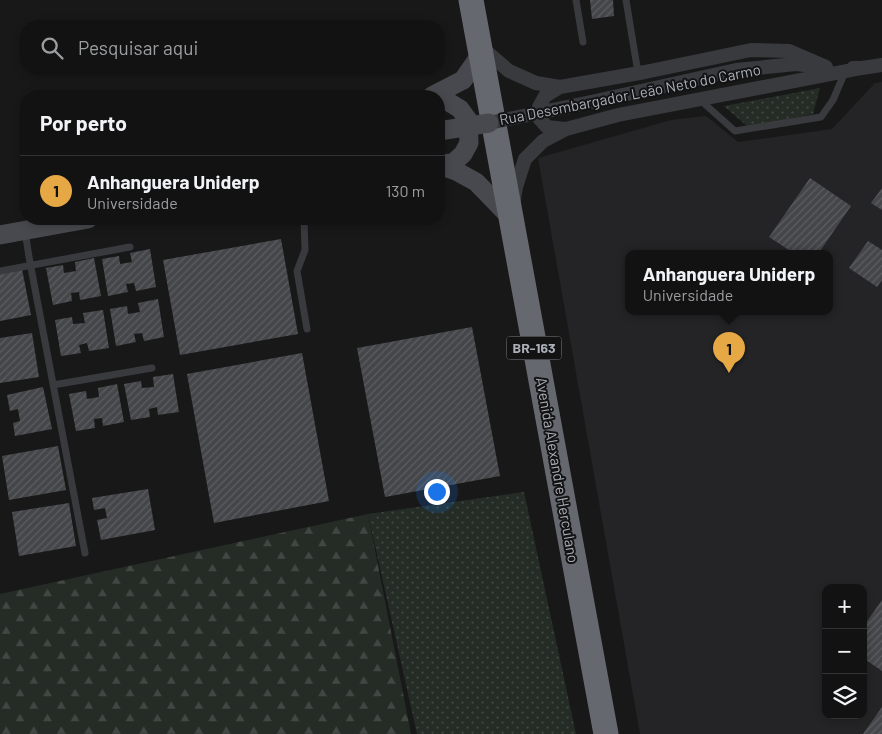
<!DOCTYPE html>
<html lang="pt">
<head>
<meta charset="utf-8">
<style>
  body { margin:0; font-family:Barlow,sans-serif; background:#1b1b1c; color:#f1f3f6 }
  .controls { position:absolute; right:15px; bottom:15px; display:grid; overflow:hidden; border-radius:10px; box-shadow:0 2px 8px #0003 }
  .controls button { width:45px; height:45px; display:grid; place-items:center; padding:0; border:0; border-bottom:1px solid #313233; background:#121213; color:#f1f3f6; font:25px sans-serif }
  .you { position:absolute; left:436px; top:491px; width:18px; height:18px; margin:-12px; border:4px solid #fff; border-radius:50%; background:#1a73e8; box-shadow:0 0 0 8px #1a73e833 }
  .badge { display:grid; place-items:center; width:32px; height:32px; border-radius:50%; background:#e5a845; color:#111; font-size:16px; font-weight:700 }
  .pin { position:absolute; translate:-50% -41px; filter:drop-shadow(0 1px 2px #0008) }
  .pin::after { content:''; position:absolute; top:26px; width:18px; height:15px; background:inherit; clip-path:polygon(0 0,100% 0,50% 100%) }
  .popup { position:absolute; left:625px; top:250px; width:208px; height:65px; box-sizing:border-box; display:grid; place-content:center; border-radius:10px; background:#121213; filter:drop-shadow(0 1px 4px #0005); font-size:16px; white-space:nowrap; color:#9c9ea0 }
  .popup b { font-size:19px; color:#f1f3f6 }
  .popup::after { content:''; position:absolute; left:50%; top:100%; margin-left:-10px; border:10px solid transparent; border-top-color:#121213 }
  .list { margin:0; padding:0; list-style:none }
  h2 { display:flex; justify-content:space-between; align-items:center; height:65px; margin:0; padding:0 20px; font-size:21px }
  h2 small { font-size:16px; font-weight:400; color:#9c9ea0 }
  .list li { display:grid; grid-template-columns:32px 1fr auto; gap:15px; align-items:center; box-sizing:border-box; height:70px; padding:0 20px; border-top:1px solid #313233 }
  .list b { display:block; font-size:19px; white-space:nowrap }
  .list p { margin:0; font-size:16px; white-space:nowrap; color:#9c9ea0 }
  .list em { font-size:16px; font-style:normal; color:#9c9ea0 }
  .icon { flex:none; width:28px; height:28px; fill:none; stroke:currentColor; stroke-width:2; stroke-linecap:round; stroke-linejoin:round }
  .map { position:relative; flex:none; width:882px; height:734px; overflow:hidden }
  .search { position:absolute; background:#121213; box-shadow:0 2px 8px #0003; left:20px; top:20px; width:425px; height:55px; display:flex; align-items:center; gap:12px; box-sizing:border-box; padding:0 18px; border-radius:20px; color:#9c9ea0; font-size:19px }
  .panel { position:absolute; background:#121213; box-shadow:0 2px 8px #0003; left:20px; top:90px; width:425px; height:135px; border-radius:20px }
  .map>svg:first-child { display:block }
  .built { fill:#242426; fill-rule:evenodd }
  .grass { fill:url(#grass-dots) }
  .forest { fill:url(#forest-firs) }
  .building { fill:url(#building-hatch) }
  .lines { fill:none; stroke-linecap:round; stroke-linejoin:round }
  .lane { stroke:#393a3e; stroke-width:7 }
  .street { stroke:#393a3e; stroke-width:14 }
  .secondary { stroke:#47494e; stroke-width:19 }
  .highway { stroke:#65686f; stroke-width:25 }
  .street-bridge { stroke:#393a3e; stroke-width:14 }
  .secondary-bridge { stroke:#47494e; stroke-width:19 }
  .labels { text-anchor:middle; stroke-width:4; stroke-linejoin:round; paint-order:stroke }
  .shield { fill:#131314; stroke:#7d8187; stroke-width:1 }
  .shield-label { font-size:14px; font-weight:bold; fill:#abb0b8 }
  .street-label { font-size:15px; fill:#abb0b8; stroke:#131314 }
</style>
</head>
<body>
<div class="map">
<svg width="882" height="734" viewBox="0 0 882 734">
  <defs>
    <pattern id="grass-dots" width="8" height="8" patternUnits="userSpaceOnUse" patternTransform="scale(1.25)"><rect width="8" height="8" fill="#242c25"/><path d="M2 2h.1M6 6h.1" fill="none" stroke="#414843" stroke-width="1.8" stroke-linecap="round"/></pattern>
    <pattern id="forest-firs" width="22" height="20" patternUnits="userSpaceOnUse" patternTransform="scale(1.25)"><rect width="22" height="20" fill="#242c25"/><path d="M5 1l3.5 6h-7zM16 11l3.5 6h-7z" fill="#414843"/></pattern>
    <pattern id="building-hatch" width="6" height="6" patternUnits="userSpaceOnUse" patternTransform="scale(1.25)"><rect width="6" height="6" fill="#454649"/><path d="M-1 1l2-2M0 6l6-6M5 7l2-2" fill="none" stroke="#5d5e61"/></pattern>
  </defs>
  <rect width="100%" height="100%" fill="#181819"/>
  <path class="built" d="M882 82V734H640L538 158 671 120 706 116 738 142 832 129 875 83ZM629 254H829V312H629ZM826 588H863V715H826Z"/>
  <path class="grass" d="M820 88 813 114 748 127 724 106Z
    M524 492 576 734H417L368 514Z"/>
  <path class="forest" d="M368 514 411 734H0V594Z"/>
  <path class="building" d="M590 0H613L614 16 592 19Z
    M810 178 851 206 818 254H795L769 237Z
    M882 188V210L871 203Z
    M281 239 298 334 180 355 163 260Z
    M868 241 882 250V280L877 287 849 268Z
    M150 249 156 287 136 291 134 283 126 284 128 292 108 296 102 259 119 256 120 264 132 262 130 253Z
    M94 258 101 296 80 300 79 292 71 293 72 301 53 305 46 268 63 265 64 273 76 271 75 262Z
    M22 269 31 315 0 321V273Z
    M158 299 164 337 144 341 142 333 134 334 136 342 116 346 110 309 127 306 128 314 140 312 138 303Z
    M103 310 109 348 89 351 87 343 79 345 81 353 61 356 55 320 72 317 73 324 85 323 83 313Z
    M472 327 500 476 385 497 357 348Z
    M32 333 39 377 0 383V338Z
    M302 353 329 501 214 523 187 374Z
    M173 374 179 412 158 415 157 407 149 409 150 417 131 420 124 384 141 381 142 388 154 387 153 377Z
    M117 384 124 422 103 426 102 418 94 419 95 428 76 431 69 394 86 391 87 399 99 397 98 388Z
    M43 387 52 429 15 436 13 423 20 421 18 409 10 411 7 395Z
    M58 446 66 490 9 500 2 456Z
    M148 489 155 530 101 540 97 520 107 518 105 508 94 510 92 498Z
    M69 503 76 546 19 556 12 512Z
    M882 600V671L863 658V627Z
    M882 707V734H863Z"/>
  <g class="lines">
    <path class="lane" d="M576 0 583 42
      M626 0 638 73
      M699 99 735 131 821 117 833 100 845 72
      M304 219 305 250 297 271 307 329
      M25 231 29 257 85 553
      M0 271 130 247
      M53 385 152 368"/>
    <path class="street" d="M480 46 509 71 536 83 560 87 645 72 751 50 789 51 826 67
      M853 68H862L882 65
      M560 87 545 96 539 107V118L547 127 565 129
      M591 102 736 70 796 64 814 66
      M514 200 516 187 525 159 543 141 566 129 618 115 862 68"/>
    <path class="secondary" d="M432 96 463 80 481 54
      M439 99 447 101 460 109 468 120 469 143 463 154 453 163 439 164
      M439 165 456 171 476 182 510 217
      M0 235 88 219"/>
    <path class="highway" d="M471 0 606 734"/>
    <path class="street-bridge" d="M489 123 591 102"/>
    <path class="secondary-bridge" d="M439 131 489 123"/>
  </g>
  <g class="labels">
    <rect class="shield" x="506.5" y="336.5" width="55" height="23" rx="4"/>
    <g class="shield-label">
      <text x="534" y="353">BR-163</text>
    </g>
    <g class="street-label">
      <text transform="translate(630 95) rotate(-11)" y="5">Rua Desembargador Leão Neto do Carmo</text>
      <text transform="translate(557 470) rotate(80)" y="5">Avenida Alexandre Herculano</text>
    </g>
  </g>
</svg>
<div class="controls">
<button>+</button>
<button>−</button>
<button><svg class="icon" aria-label="layers" viewBox="0 0 24 24"><path d="M12 4l9 5-9 5-9-5zM3 14l9 5 9-5"/></svg></button>
</div>
<div class="you"></div>
<div class="pin badge" style="left:729px;top:373px">1</div>
<div class="popup"><b>Anhanguera Uniderp</b>Universidade</div>
<div class="search"><svg class="icon" aria-label="search" viewBox="0 0 24 24"><circle cx="10" cy="10" r="6"/><path d="M15 15l6 6"/></svg>Pesquisar aqui</div>
<section class="panel">
<h2>Por perto<small></small></h2>
<ul class="list">
<li><span class="badge">1</span><div><b>Anhanguera Uniderp</b><p>Universidade</p></div><em>130 m</em></li>
</ul>
</section>
</div>
</body>
</html>
